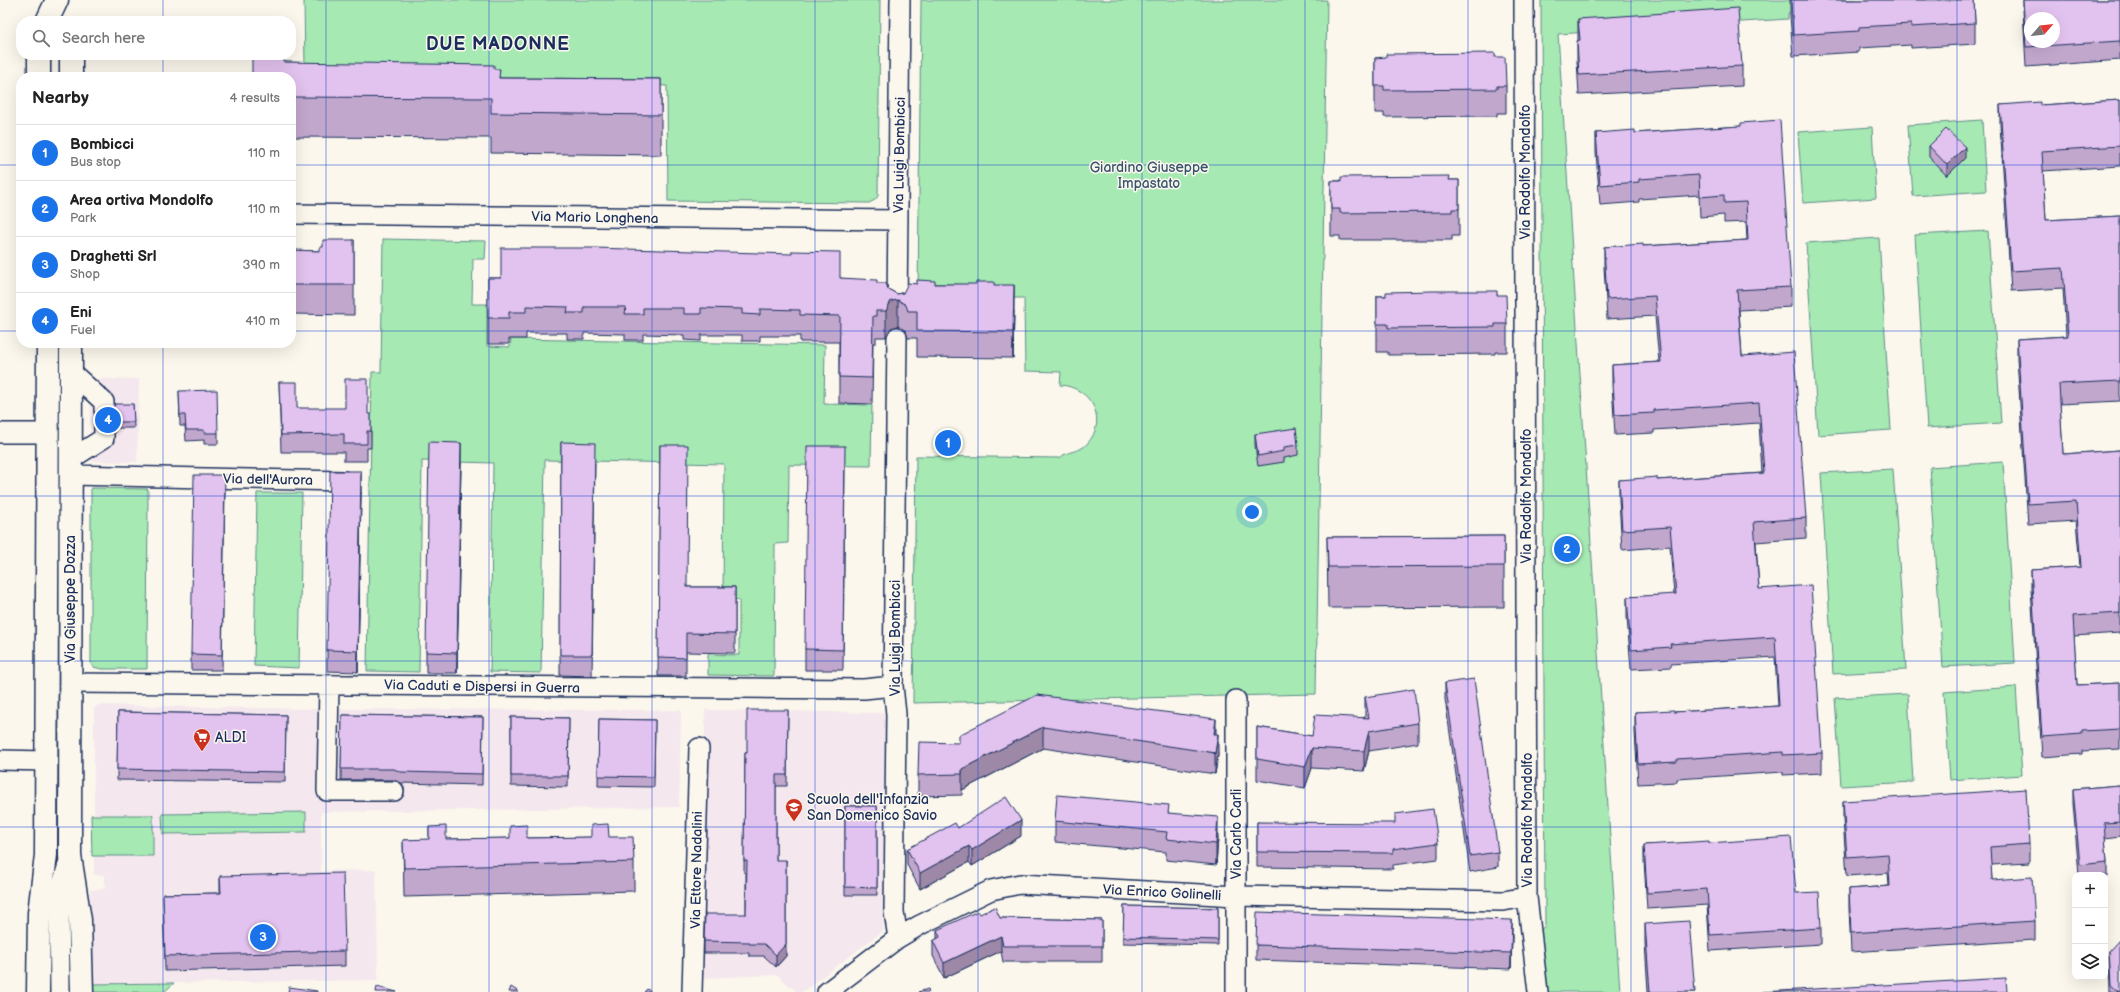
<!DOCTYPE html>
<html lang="en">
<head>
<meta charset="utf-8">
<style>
  body { margin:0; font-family:"Balsamiq Sans",sans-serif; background:#f6f6f6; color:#222 }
  .controls { position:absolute; right:12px; bottom:12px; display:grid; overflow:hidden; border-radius:8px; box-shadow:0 4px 16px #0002 }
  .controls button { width:36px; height:36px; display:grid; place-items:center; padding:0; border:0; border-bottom:1px solid #e0e0e0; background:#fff; color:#222; font:20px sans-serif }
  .compass { position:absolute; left:2024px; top:12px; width:36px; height:36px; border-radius:50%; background:#fff; box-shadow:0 4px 16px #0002; rotate:62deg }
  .you { position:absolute; left:1252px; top:512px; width:14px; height:14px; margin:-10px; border:3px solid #fff; border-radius:50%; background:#1a73e8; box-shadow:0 0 0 6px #1a73e833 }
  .badge { display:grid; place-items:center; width:26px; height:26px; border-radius:50%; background:#1a73e8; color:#fff; font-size:13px; font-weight:700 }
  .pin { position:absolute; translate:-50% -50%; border:2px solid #fff; box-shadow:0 1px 4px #0006 }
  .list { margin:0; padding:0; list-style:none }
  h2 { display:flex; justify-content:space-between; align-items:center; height:52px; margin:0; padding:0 16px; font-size:17px }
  h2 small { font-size:13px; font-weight:400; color:#767676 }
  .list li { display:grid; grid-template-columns:26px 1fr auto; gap:12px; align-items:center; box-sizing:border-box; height:56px; padding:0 16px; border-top:1px solid #e0e0e0 }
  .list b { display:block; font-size:15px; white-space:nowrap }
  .list p { margin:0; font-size:13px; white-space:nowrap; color:#767676 }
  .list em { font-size:13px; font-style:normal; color:#767676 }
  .icon { flex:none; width:22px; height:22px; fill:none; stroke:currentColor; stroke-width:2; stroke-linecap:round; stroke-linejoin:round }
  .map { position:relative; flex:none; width:2120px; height:992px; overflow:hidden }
  .search { position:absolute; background:#fff; box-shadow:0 4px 16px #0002; left:16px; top:16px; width:280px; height:44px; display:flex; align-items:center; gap:10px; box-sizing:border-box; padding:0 14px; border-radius:16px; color:#767676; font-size:15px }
  .panel { position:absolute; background:#fff; box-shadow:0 4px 16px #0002; left:16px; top:72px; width:280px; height:276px; border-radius:16px }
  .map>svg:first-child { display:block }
  .built { fill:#f4e7ed }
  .green { fill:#a6e9b3; stroke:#608c88 }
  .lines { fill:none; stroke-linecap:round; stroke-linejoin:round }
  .minor-casing { stroke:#1b2f5e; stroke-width:22 }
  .major-casing { stroke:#1b2f5e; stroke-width:25 }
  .minor { stroke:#fbf7ec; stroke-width:19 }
  .major { stroke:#fbf7ec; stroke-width:22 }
  .wall { fill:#c2a7cd; stroke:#1b2f5e }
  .shaded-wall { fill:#9e88a7; stroke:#1b2f5e }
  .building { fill:#e2c2ee; stroke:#1b2f5e; fill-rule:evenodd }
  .grid { fill:none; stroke:#1d4ed8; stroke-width:1; stroke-opacity:0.55 }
  .labels { text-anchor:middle; stroke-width:3; stroke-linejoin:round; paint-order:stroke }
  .street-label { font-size:14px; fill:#1b2f5e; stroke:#fbf7ec }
  .park-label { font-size:14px; fill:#37546f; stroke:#fbf7ec }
  .poi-label { font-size:14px; fill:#1b2f5e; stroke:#fbf7ec; text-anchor:start }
  .district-label { font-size:18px; font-weight:bold; letter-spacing:1px; fill:#1b2f5e; stroke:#fbf7ec }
</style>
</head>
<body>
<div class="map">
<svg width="2120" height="992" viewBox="0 0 2120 992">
  <rect width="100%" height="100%" fill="#fbf7ec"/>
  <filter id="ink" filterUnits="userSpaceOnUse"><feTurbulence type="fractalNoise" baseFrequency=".025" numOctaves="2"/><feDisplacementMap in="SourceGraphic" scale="8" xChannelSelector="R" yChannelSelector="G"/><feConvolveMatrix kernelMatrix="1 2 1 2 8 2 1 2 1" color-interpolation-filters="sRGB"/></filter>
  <g filter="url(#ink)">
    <path class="built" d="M91 379H139L137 462 90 461Z
      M98 705 315 709 681 710 679 807 321 812V871L376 870 378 980 91 984 90 890 105 889V875H94V709Z
      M705 710 885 713 883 931 802 992H797L777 975 702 978Z"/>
    <path class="green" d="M304 0H880L878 196 875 200 869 203 668 201 667 86 305 69Z
      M921 0H1327L1316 694 913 703 916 456 1060 458C1067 450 1079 453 1087 444 1109 420 1091 387 1060 385L1061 372 1025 371 1024 298H918Z
      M1541 0H1856V9L1788 13V19L1558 34 1620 992H1548L1540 930 1545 926Z
      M1982 120 1986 191 1913 196 1908 125Z
      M1872 127 1876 198 1803 203 1798 132Z
      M1988 231 2001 423 1927 428 1915 235Z
      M1879 238 1891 430 1818 435 1806 243Z
      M383 239 486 241 485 259H473L472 304H487V346L510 347 511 339 825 345 824 404 872 405 871 466 789 465 788 543 775 544 774 676 708 675V654L739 655V600L723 599 724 464 545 460 541 673 490 672 493 463 422 461 419 672 367 671 372 372H381Z
      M2003 462 2015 663 1943 667 1930 467Z
      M1893 469 1906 670 1833 674 1821 473Z
      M91 488 148 489 147 669H102L93 667 91 664Z
      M257 493H302L299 668 254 666Z
      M2016 687 2022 775 1950 780 1944 692Z
      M1908 694 1913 782 1841 786 1835 698Z
      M306 812V832L163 834 162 814Z
      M91 815H153V856H92Z
      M174 983 164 992H91V984Z"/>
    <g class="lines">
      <defs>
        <path id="minor" d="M1524 0 1527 897 1538 992
          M291 214 898 220
          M897 310 900 0
          M897 337 893 686 896 714 894 912 898 938
          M71 372 104 402V410
          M0 433H48
          M71 459 104 438V428
          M71 475 344 481
          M70 683 864 689 893 686
          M329 685 327 791H394
          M1236 700V992
          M0 760 47 761
          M60 992 59 896 70 857
          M692 992 699 748
          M827 992 898 938 920 925 991 890 1020 884 1236 896 1503 901 1527 897"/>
        <path id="major" d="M47 21 57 0
          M39 55V77
          M71 77V55
          M71 343 70 856 80 920 82 992
          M38 992 39 913 46 855 48 343"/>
      </defs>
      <use href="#minor" class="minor-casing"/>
      <use href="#major" class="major-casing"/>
      <use href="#minor" class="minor"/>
      <use href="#major" class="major"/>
    </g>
    <path class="wall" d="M1790 0H1974L1975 23V44L1911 48V45L1859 48V52L1793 56 1790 16Z
      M2023 0H2120V60L2026 67 2023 9Z
      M1578 19 1742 66V86L1579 95 1577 61V41H1578Z
      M1495 57 1506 86V113H1497V116L1384 117V113H1375V58Z
      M284 62 494 69 500 78 661 79V155L491 153V138L291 137V77L252 76Z
      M2120 100V166L2043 171 2046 220 2120 216V401L2060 404 2063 454 2120 450V633L2074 636 2077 685 2120 683V749L2082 751V754L2042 757 2031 590V570L2080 567 2076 521 2028 524 2017 359V339L2066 336 2063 288 2011 291 2000 125V105H2040Z
      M1741 126 1791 287V307L1739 310 1742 356 1806 518V538L1756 542 1759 589 1822 753V773L1783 775V772L1677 779V782L1638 784 1635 732V712H1674L1778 706 1775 657 1671 664V667L1631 669 1627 617V597L1674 595 1670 546 1622 550 1619 500V480H1657L1762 473 1759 423 1654 430V433L1615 435 1612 385V365L1659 362 1655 316 1607 319 1604 267V247L1643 246 1747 240 1746 222 1724 223V215L1700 217 1699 195 1639 199V202L1600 205 1596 153V133H1635Z
      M1929 146 1965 158 1947 176 1929 157Z
      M1459 180V236H1452V240H1340V236H1331V181Z
      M354 240V315L291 314V250L320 251 323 247Z
      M488 278H840L877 283 897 294 935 284 994 285 1014 311 1013 358 917 357V338H908L906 331 898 326 891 328 886 337H876V343H873L872 404 839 403V342H800V336H760V341H742V335H701V341L684 340V335L643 334V340H625V334L584 333V339H567V333H526V339H509V344H488Z
      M1497 295 1507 324V352H1495V354L1388 355V352H1377V296Z
      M279 382 297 408 368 414 371 431V448H367V461H344V452H281Z
      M179 391 218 433V444H204V440L186 441 185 426H180Z
      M133 404 134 428H115L110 419V414Z
      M1255 434 1298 445V455L1284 458V462L1258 466 1255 445Z
      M561 442 595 463 592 676 560 675Z
      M660 445 687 587H735V653L686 652V676H658Z
      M461 463 457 673H426V652Z
      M845 467 843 670H805V649Z
      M225 491 222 670H191V654Z
      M361 492 358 672 327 671V650Z
      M1504 536V607L1328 608 1327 537Z
      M1445 683 1498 852V867L1470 872 1445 699Z
      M1037 695 1216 734 1218 755 1215 774 1043 748 962 790V795L918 796V775L959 743Z
      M1365 697 1418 723V743L1369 751 1364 771 1312 768 1305 788 1257 780V727L1312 736 1365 717Z
      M788 710 787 786H776V860L786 956 776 967 764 956H749V953H704V941L746 914V873H744L745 753H747Z
      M118 712 286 715 285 782 117 780Z
      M342 715 483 717 482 785 401 783 394 780H341Z
      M511 717 569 718 568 787 511 786Z
      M599 719 655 720 654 787 598 786Z
      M2120 785V836L2105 838 2107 862V877H2105V875H2079L2073 804V789Z
      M1843 801 2029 844V863L1991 865 1992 880 2035 921V940L1851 952 1849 908V889L1889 886 1888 873 1847 876 1843 820Z
      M845 806H877V895H845Z
      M1169 813 1218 838 1216 865 1166 860V852L1055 842V821Z
      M1257 822 1438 843V859L1393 865V869L1257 867Z
      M429 827 446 839 609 837 634 862V891L404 897 403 840H429Z
      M958 828 1021 836 972 866 969 862 920 889 907 865V849Z
      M1709 843 1796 893 1821 928V944L1710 951 1707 905 1647 909 1644 861V845Z
      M220 876 345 951V966L165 971 163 894 220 893Z
      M1124 906 1218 908V945L1123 943Z
      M980 914 1000 918 1102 920V962H1003L1001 951 944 978 933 956V941L937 939V930Z
      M1645 924 1695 992H1648L1645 943Z
      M1512 936 1511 969 1256 960V945Z
      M2109 951 2120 992H2110Z"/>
    <path class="shaded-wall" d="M1965 147V158L1947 176V165Z
      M1014 285V311L1013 358V332Z
      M898 300V326L891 328 886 337V311L891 301Z
      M461 443V463L457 673V653Z
      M361 471V492L358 672V651Z
      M1216 719V740L1214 754V734Z
      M1043 727V748L962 790V769Z
      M1369 731V751L1364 771V751Z
      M1218 734V755L1215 774V753Z
      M1312 748V768L1305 788V767Z
      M1218 817V838L1216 865V844Z
      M1021 820V836L972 866V850Z
      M969 846V862L920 889V873Z
      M786 860V956L776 967V955Z
      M1512 920V936L1511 969V953Z
      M1001 936V951L944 978V963Z"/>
    <path class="building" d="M1791 0H1974L1975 23 1911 27V24L1859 27V31L1793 35Z
      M2023 0H2120V41L2026 47ZM2030 18H2054V42H2030Z
      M1738 8 1742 66 1579 75 1577 41 1580 40 1578 19Z
      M253 18 284 19V21H253Z
      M1495 53V57H1505L1506 86H1497V89L1384 90V86H1375V58L1386 57V54Z
      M252 55H284V62L494 65V69H500L499 78 661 79V115L491 113V98L291 97V77H128V75L252 76Z
      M2120 100V146L2042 151 2046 220 2120 216V381L2059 384 2063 454 2120 450V613L2073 616 2077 685 2120 683V729L2082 731V734L2042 737 2031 570 2081 567 2076 501 2028 504 2017 339 2068 336 2063 268 2011 271 2000 105 2040 102V105Z
      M1780 120 1791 287 1737 290 1742 356 1794 352 1806 518 1754 522 1759 589 1811 585 1822 753 1783 755V752L1677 759V762L1638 764 1635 712 1674 710V712L1779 706 1775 637 1670 644 1671 647 1631 650 1627 597 1676 594 1670 527 1622 530 1619 480 1657 477V480L1764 473 1759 403 1654 410V413L1615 415 1612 365 1661 362 1655 296 1607 299 1604 247 1643 244V246L1748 240 1746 202 1724 203V195L1700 197 1699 175 1639 179V182L1600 185 1596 133 1635 130V133L1741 126V123Z
      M1946 129 1965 147 1947 165 1929 146Z
      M1450 176 1449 180H1459V209H1452V212L1340 213V209H1331V181H1341V177Z
      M323 240H354V285H291V250L320 251V247H323Z
      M501 248H594L792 254V251L840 252V278L877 280V283H886L888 289 897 294 903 293 908 283 917 284V280L935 281V284H976V282H994V285H1014L1013 332 917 331V311H908L906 305 898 300 891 301 886 311H876V316H873L872 378 839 377 840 316 800 315V310L760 309V315L742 314V309L701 308V314H684V308H643V314H625L626 307H584V313H567L568 307 526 306V312H509V318H488V278H501Z
      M1433 291H1497V295H1506L1507 324H1495V327L1388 328V324H1377V296H1386V292Z
      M345 379H368V414H371V431H367V444H344V434L281 435 279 382H297V408H345Z
      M217 390 218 433H204V430H186L185 415H180L179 391Z
      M115 404H133L134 422H115L110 414Z
      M1296 428 1298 445 1284 447V451L1258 456 1255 434Z
      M429 442 461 443 457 653 426 652Z
      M561 442 595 443 592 655H560Z
      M660 445H688L687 587H735V634L686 633V658L658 657Z
      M807 446H845L843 650 805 649Z
      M330 471H361L358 651 327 650Z
      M194 475H225L222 655 191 654Z
      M1504 536V566L1328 567 1327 537Z
      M1474 679 1498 852 1470 856 1445 683Z
      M1414 689 1418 723 1369 731 1364 751 1312 748 1305 767 1257 759V727L1312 736 1315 715 1369 718 1365 697Z
      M1037 695 1216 719 1214 734H1218L1215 753 1043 727 962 769V774L918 775 919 742 959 743V735Z
      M747 710H788L787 775H776V860H786V944L776 955 764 944H749V942L704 941 705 914H746L747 861H744L745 753H747Z
      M118 712 286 715 285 772 117 769Z
      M342 715 483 717 482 774 401 772 394 769H341Z
      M511 717 569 718 568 776H511Z
      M599 719 655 720 654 777 598 776Z
      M2120 785V822L2104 823 2107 862 2080 865 2073 789Z
      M2026 789 2029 844 1990 847 1992 880 2032 877 2035 921 1851 933 1849 889 1890 886 1888 854 1847 857 1843 801Z
      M1057 795 1169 805 1168 813 1218 817 1216 844 1166 839 1167 832 1055 821Z
      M1006 797 1021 820 972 850 969 846 920 873 907 849 955 823 958 828Z
      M845 806H877V888L845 887Z
      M1433 809 1438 843 1393 849V853L1257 852V822L1395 823V814Z
      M608 824 609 837H633L634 862 404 868 403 840 429 839V827L446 826V839L510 838V826L527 825V838L591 837V825Z
      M1791 837 1796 893 1819 892 1821 928 1710 935 1707 889 1647 893 1644 845 1709 841V843Z
      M343 873 345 951 165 956 163 894 221 893 220 876Z
      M1124 906 1218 908V940L1123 937Z
      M995 907 1000 918 1102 920V946H1003L1001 936 944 963 933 941 940 937 937 930 978 911 980 914Z
      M1257 912 1512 920 1511 953 1256 945Z
      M1689 921 1695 992H1650L1645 924Z
      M2120 939V992H2119L2111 985 2109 951Z
      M2006 978 2007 992H1762Z
      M289 987 317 991V992H288Z
      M377 987 397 992H376Z
      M511 987 519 992H509Z
      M647 989 651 992H644Z
      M928 989 929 992H918Z"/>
  </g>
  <path class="grid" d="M163 0V21M326 0V992M489 0V992M652 0V992M815 0V992M978 0V992M1142 0V992M1305 0V992M1468 0V992M1631 0V992M1794 0V992M1957 0V992M163 55V77M0 165H21M291 165H2120M0 331H21M291 331H2120M163 343V992M0 496H2120M0 661H2120M0 827H2120"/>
  <defs>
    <symbol id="supermarket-pin" viewBox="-11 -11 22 30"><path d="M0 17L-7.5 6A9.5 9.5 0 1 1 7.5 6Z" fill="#c8321e" stroke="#fbf7ec"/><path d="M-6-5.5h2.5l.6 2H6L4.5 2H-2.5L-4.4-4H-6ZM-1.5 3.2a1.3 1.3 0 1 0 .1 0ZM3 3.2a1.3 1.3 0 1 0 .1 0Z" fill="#fff"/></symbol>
    <symbol id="school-pin" viewBox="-11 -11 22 30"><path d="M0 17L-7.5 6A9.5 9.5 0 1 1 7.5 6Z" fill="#c8321e" stroke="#fbf7ec"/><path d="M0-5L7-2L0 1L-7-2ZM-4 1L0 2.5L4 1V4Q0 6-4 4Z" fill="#fff"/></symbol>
  </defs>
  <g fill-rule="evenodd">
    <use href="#supermarket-pin" x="192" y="727" width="20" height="27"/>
    <use href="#school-pin" x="784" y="797" width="20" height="27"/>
  </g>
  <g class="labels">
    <g class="street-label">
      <text transform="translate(899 155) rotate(-89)" y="5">Via Luigi Bombicci</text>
      <text transform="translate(1525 172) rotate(-90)" y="5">Via Rodolfo Mondolfo</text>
      <text transform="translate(595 217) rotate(1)" y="5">Via Mario Longhena</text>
      <text transform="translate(268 479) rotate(1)" y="5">Via dell'Aurora</text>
      <text transform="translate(1526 496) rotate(-90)" y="5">Via Rodolfo Mondolfo</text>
      <text transform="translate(70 599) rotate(-90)" y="5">Via Giuseppe Dozza</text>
      <text transform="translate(895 638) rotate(-90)" y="5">Via Luigi Bombicci</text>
      <text transform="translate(482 686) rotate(1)" y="5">Via Caduti e Dispersi in Guerra</text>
      <text transform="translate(1527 820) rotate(-90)" y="5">Via Rodolfo Mondolfo</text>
      <text transform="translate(1236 834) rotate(-90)" y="5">Via Carlo Carli</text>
      <text transform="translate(696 870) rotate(-89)" y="5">Via Ettore Nadalini</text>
      <text transform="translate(1162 892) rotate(3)" y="5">Via Enrico Golinelli</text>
    </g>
    <g class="park-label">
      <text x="1149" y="172">Giardino Giuseppe<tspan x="1149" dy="16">Impastato</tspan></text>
    </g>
    <g class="poi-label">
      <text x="215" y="742">ALDI</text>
      <text x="807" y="804">Scuola dell'Infanzia<tspan x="807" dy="16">San Domenico Savio</tspan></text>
    </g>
    <g class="district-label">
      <text x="498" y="50">DUE MADONNE</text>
    </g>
  </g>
</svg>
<div class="controls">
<button>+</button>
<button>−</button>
<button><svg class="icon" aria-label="layers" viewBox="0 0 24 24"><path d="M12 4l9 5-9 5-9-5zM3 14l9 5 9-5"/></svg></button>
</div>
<svg class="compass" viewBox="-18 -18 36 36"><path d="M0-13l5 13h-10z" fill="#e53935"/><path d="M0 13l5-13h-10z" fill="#767676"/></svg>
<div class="you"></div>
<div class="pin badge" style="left:948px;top:443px">1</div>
<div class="pin badge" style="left:1567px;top:549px">2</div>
<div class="pin badge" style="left:263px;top:937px">3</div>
<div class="pin badge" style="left:108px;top:420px">4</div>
<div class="search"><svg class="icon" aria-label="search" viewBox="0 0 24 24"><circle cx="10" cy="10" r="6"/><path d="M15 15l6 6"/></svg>Search here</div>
<section class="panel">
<h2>Nearby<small>4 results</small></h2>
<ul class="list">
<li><span class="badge">1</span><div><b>Bombicci</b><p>Bus stop</p></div><em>110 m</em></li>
<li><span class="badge">2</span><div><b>Area ortiva Mondolfo</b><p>Park</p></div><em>110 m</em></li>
<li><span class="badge">3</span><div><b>Draghetti Srl</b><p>Shop</p></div><em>390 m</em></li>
<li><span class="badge">4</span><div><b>Eni</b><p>Fuel</p></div><em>410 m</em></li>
</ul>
</section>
</div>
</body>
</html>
